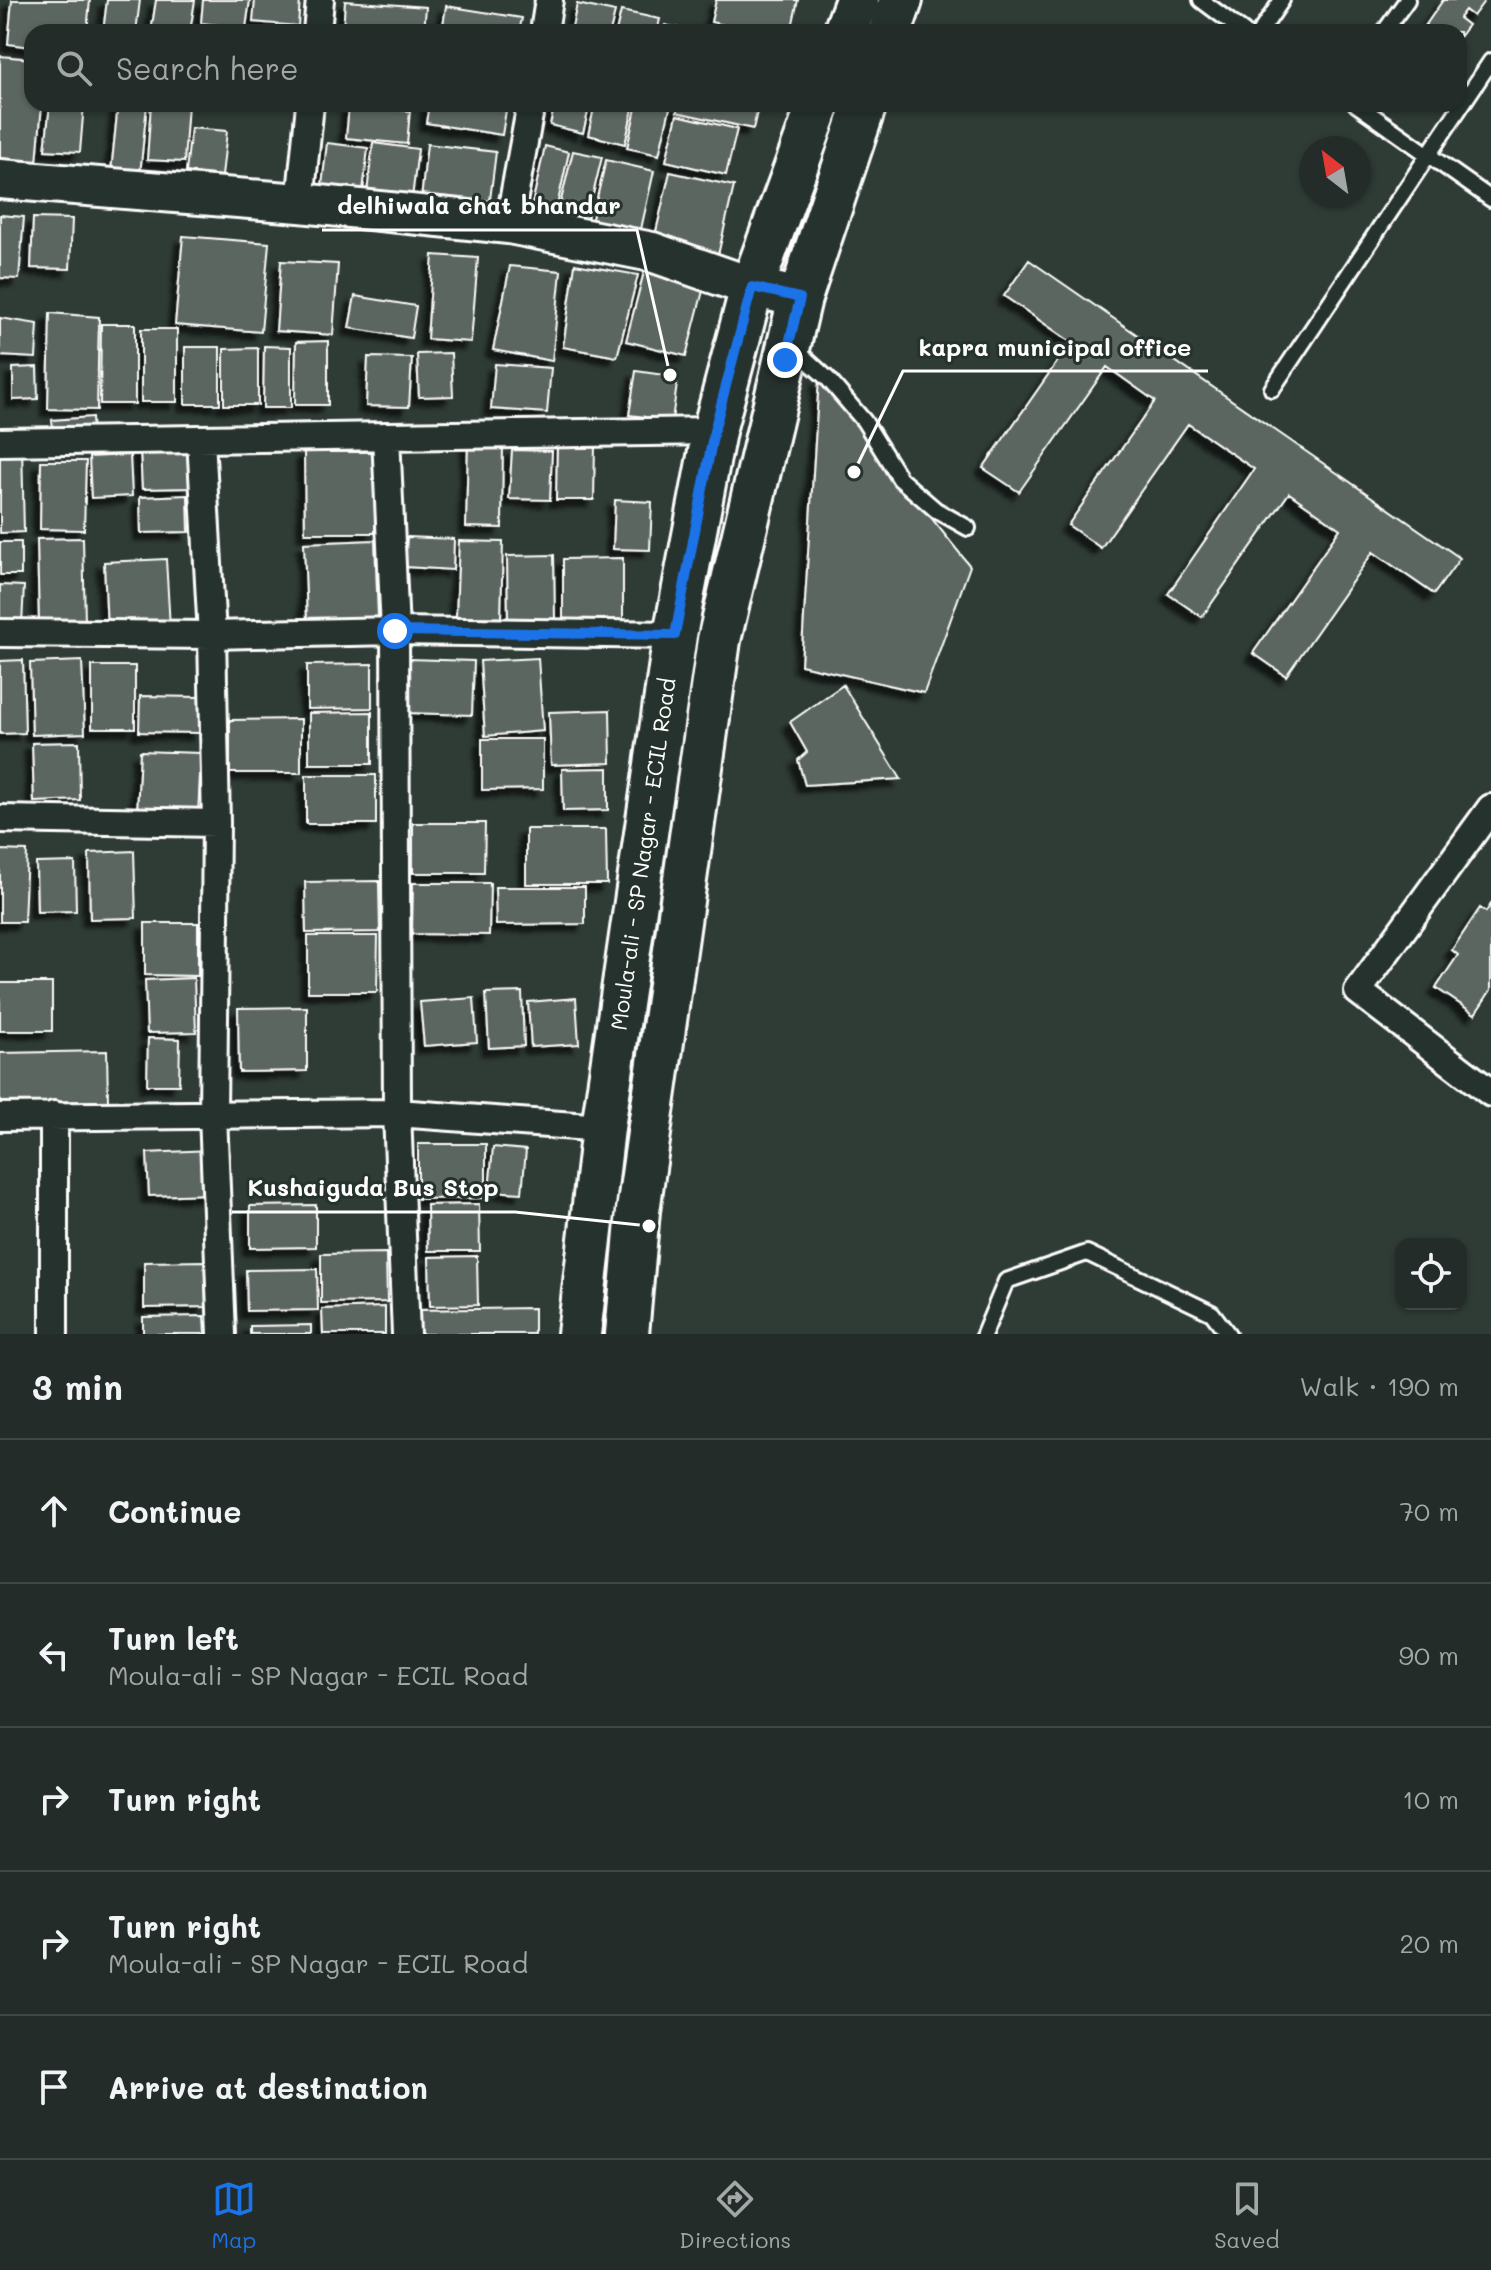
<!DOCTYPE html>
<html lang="en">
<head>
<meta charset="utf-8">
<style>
  body { margin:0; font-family:Mali,sans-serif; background:#2f3834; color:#f1f3f6 }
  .controls { position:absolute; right:24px; bottom:24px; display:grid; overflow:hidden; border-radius:16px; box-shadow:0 2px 6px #0004 }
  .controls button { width:72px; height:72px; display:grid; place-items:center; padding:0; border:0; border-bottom:2px solid #404845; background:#232c28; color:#f1f3f6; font:40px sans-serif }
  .compass { position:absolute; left:1299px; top:136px; width:72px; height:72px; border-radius:50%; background:#232c28; box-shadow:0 2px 6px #0004; rotate:329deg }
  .stop { position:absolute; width:24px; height:24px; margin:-18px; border:6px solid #1a73e8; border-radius:50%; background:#fff }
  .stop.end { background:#1a73e8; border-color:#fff; box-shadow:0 2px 8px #0008 }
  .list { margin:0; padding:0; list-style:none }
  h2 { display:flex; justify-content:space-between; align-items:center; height:104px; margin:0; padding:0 32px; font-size:34px }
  h2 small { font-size:26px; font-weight:400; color:#a3a7a8 }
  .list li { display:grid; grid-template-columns:52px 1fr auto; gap:24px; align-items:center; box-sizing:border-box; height:144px; padding:0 32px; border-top:2px solid #404845 }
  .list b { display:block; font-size:30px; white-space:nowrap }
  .list p { margin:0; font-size:26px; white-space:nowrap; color:#a3a7a8 }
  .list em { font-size:26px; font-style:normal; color:#a3a7a8 }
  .icon { flex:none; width:44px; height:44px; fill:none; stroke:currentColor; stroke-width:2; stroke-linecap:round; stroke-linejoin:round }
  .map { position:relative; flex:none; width:1491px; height:1334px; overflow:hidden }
  .search { position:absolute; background:#232c28; box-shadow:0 2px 6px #0004; left:24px; right:24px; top:24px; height:88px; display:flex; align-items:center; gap:20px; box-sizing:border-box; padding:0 28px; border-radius:24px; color:#a3a7a8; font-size:30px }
  .sheet { height:824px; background:#232c28 }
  nav { display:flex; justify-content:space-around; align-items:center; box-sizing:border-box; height:112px; border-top:2px solid #404845; background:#232c28; font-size:22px; color:#a3a7a8 }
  nav a { display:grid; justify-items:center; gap:4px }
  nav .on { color:#1a73e8 }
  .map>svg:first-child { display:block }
  .building { fill:#5b6661; stroke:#fff; stroke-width:2; filter:url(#shadow) }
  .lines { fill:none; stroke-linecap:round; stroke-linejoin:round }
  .lane-casing { stroke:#fff; stroke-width:20 }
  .street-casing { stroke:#fff; stroke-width:32 }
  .secondary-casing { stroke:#fff; stroke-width:44 }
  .primary-casing { stroke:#fff; stroke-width:48 }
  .lane { stroke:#26332d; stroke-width:14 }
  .street { stroke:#26332d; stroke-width:26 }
  .secondary { stroke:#26332d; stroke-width:38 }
  .primary { stroke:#26332d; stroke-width:42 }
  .route { stroke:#1a73e8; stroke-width:10 }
  .labels { text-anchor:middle; stroke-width:6; stroke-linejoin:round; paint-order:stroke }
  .street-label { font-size:22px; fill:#fff; stroke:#26332d }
  .leader { fill:none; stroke:#fff; stroke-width:3 }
  .callout-dot { fill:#fff; stroke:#26332d; stroke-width:3 }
  .callout-label { font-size:24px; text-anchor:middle; font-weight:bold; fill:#fff; stroke:#26332d; stroke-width:6; stroke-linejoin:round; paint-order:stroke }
</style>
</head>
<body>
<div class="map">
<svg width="1491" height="1334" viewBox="0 0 1491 1334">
  <defs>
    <filter id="shadow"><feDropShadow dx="-7" dy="7" stdDeviation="2" flood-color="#0009"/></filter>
  </defs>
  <rect width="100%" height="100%" fill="#2f3b35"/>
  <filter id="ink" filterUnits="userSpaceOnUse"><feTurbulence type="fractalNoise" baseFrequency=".0125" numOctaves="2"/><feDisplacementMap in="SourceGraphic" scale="16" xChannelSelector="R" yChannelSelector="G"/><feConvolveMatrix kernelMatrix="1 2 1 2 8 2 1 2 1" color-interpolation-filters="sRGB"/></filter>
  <g filter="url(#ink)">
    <path class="building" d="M12 0H90L87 32H32V47L8 44Z
      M107 0H140L136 32H103Z
      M156 0H195L190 32H151Z
      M203 0H250L246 28 201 23Z
      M255 0H300L298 26 253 22Z
      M716 0H798L791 32H755L711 22Z
      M1443 0H1485L1473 16 1465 10 1459 18 1468 25 1459 37V32H1427L1423 29Z
      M345 1 426 7 424 32H343Z
      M577 4 615 12 610 32H571Z
      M446 6 522 18 519 32H442Z
      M621 11 660 19 657 32H616Z
      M211 25 265 32H210Z
      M665 25 694 31 693 32H663Z
      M0 56 32 59V104H42L37 163 0 159Z
      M50 104H84L80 152 45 150Z
      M118 104H147L140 175 111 172Z
      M151 104H188L184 162 147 160Z
      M429 104H507L502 135 426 123Z
      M555 104H590L583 133 550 125Z
      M595 104H634L625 144 588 135Z
      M637 104H671L659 155 627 148Z
      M678 104H720L757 112 753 129 677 112Z
      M730 104H761L759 111Z
      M349 106 410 111 407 144 346 138Z
      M677 115 737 129 726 175 666 161Z
      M191 128 227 131 222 176 186 172Z
      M327 143 368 148 363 191 322 186Z
      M373 143 418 149 412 198 367 193Z
      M427 144 496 152 489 208 421 200Z
      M545 146 569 152 555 215 531 209Z
      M573 151 602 157 586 223 557 217Z
      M606 160 654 171 639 238 590 227Z
      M670 172 734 186 718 255 654 240Z
      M0 215 24 217 19 279 0 278Z
      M33 218 72 219 70 269 31 268Z
      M183 236 269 243 261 332 175 325Z
      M433 255 478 258 471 342 427 339Z
      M1029 260 1460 558 1434 594 1373 552 1286 676 1253 653 1340 529 1289 493 1202 617 1168 594 1254 469 1188 424 1101 548 1068 525 1155 401 1107 367 1019 492 983 468 1071 342 1004 296Z
      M281 261 338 264 333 335 276 331Z
      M575 264 638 275 617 357 563 347Z
      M510 266 561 271 552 361 493 350Z
      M645 268 705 283 686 356 626 341Z
      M355 296 416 306 411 338 349 328Z
      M50 313 99 317 97 410 48 409Z
      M0 318 38 324 36 358 0 356Z
      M101 324H135V404H100Z
      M141 329H177V402H141Z
      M328 341V405H295L296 342Z
      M264 346 291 347V408H263Z
      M185 347H220V404H185Z
      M258 348V405H224V349Z
      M451 353 453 396 419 397 417 354Z
      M368 357 412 358 409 407 366 406Z
      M495 364 551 368 547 413 491 409Z
      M37 367 38 399 13 400V368Z
      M636 371 678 377 672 420 629 415Z
      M819 378 970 566 924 693 801 665Z
      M92 417 93 438 54 441 52 420Z
      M468 442 503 443 502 528 466 527Z
      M557 444 595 445 594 500H556Z
      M22 445 24 532 0 533V446Z
      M190 447 191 488 142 489 140 448Z
      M512 450 552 451 550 500 509 499Z
      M304 452H375V533H305Z
      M130 455 132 496 91 498 89 457Z
      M41 461H86L84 530 40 529Z
      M188 495 189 532 141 533 140 497Z
      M615 500 652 502 650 550 613 549Z
      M407 537 454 539 453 570 405 567Z
      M83 538 85 621 39 622 37 539Z
      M375 540 378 617 307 620 304 543Z
      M459 541 503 542 501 618 456 617Z
      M0 542H21V575H0Z
      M554 555 555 619H508L507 556Z
      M623 558V622H563V559Z
      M166 559 170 627 107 630 104 562Z
      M0 585 24 586 22 624 0 623Z
      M538 658 543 731 485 736 480 661Z
      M408 659 474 661 472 715 407 713Z
      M23 660 25 733 0 734V661Z
      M82 661 85 733 32 735 30 663Z
      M372 664V708L307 709V665Z
      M92 666H135V728H92Z
      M843 685 901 779 805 785 798 760 807 752 790 722Z
      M140 696 200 697 199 733 139 732Z
      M610 710 611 763 551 765 549 712Z
      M372 712V764H309V713Z
      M301 719V773H230V720Z
      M482 739H543V789L482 790Z
      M79 742 80 800 34 802 32 743Z
      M140 751 201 753 198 816 137 814Z
      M608 768V810L563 811 562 769Z
      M306 775H376V824H306Z
      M413 823H485L484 873H413Z
      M526 829H606L607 884H526Z
      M0 850 27 851 24 922H0Z
      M134 851 136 918 90 919 89 853Z
      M75 862 76 911 37 912 36 863Z
      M379 881 380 932 306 933 305 882Z
      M413 883H490L489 935 412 934Z
      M495 887H585V924L496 925Z
      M1491 904V990L1475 1014 1436 988 1458 955 1452 950 1480 908 1486 912Z
      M145 923H198V976L145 975Z
      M308 936H378L377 992H308Z
      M194 978 196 1032 147 1033 145 980Z
      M0 983H52V1031H0Z
      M522 992 524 1046 489 1048 486 993Z
      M474 998 477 1042 424 1046 420 1002Z
      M576 998 579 1044 531 1047 528 1002Z
      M307 1007V1071L239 1072 238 1008Z
      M148 1038 180 1039 179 1085H147Z
      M107 1051 108 1101 0 1103V1053Z
      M418 1144H486V1198L418 1199Z
      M493 1147 526 1150 522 1193 489 1191Z
      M209 1150 210 1194 149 1196 147 1153Z
      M479 1204 480 1251H428L427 1205Z
      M316 1205V1247L250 1248V1206Z
      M386 1253 387 1302 321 1303V1254Z
      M477 1256 478 1305 430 1306 429 1257Z
      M205 1261 206 1307 144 1308V1262Z
      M317 1269 318 1310 247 1311 246 1270Z
      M385 1307V1334H323L322 1309Z
      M534 1308V1334H419V1310Z
      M204 1316 205 1334H143V1317Z
      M311 1325V1334H250V1326Z"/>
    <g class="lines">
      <defs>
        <path id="lane" d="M1201 0 1244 32
          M1260 32 1282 0
          M1384 32 1407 0
          M1356 104 1491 199
          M795 349 828 379 864 421 900 479 936 510 968 528
          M1272 389 1491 61
          M984 1334 1006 1281 1087 1253 1212 1313 1228 1334"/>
        <path id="street" d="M317 32 320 0
          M544 32 549 0
          M300 203 310 104
          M509 224 531 104
          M386 436 395 631 397 1113 406 1334
          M201 439 212 635 216 823 213 1115 222 1334
          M0 442 714 431
          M0 633 212 635 395 631 675 635
          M1491 808 1358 991 1491 1093
          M0 819 216 823
          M0 1117 397 1113 603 1128
          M54 1334V1115"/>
        <path id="secondary" d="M0 179 300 203 509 224 652 252 752 287 800 298"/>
        <path id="primary" d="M845 32 857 0
          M890 32 901 0
          M579 1334 603 1128 675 635 714 431 752 287 819 104
          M627 1334 638 1211 719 640 800 298 865 104"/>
      </defs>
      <use href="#lane" class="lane-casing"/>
      <use href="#street" class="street-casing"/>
      <use href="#secondary" class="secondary-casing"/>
      <use href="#primary" class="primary-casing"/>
      <use href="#lane" class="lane"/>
      <use href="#street" class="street"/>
      <use href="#secondary" class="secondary"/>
      <use href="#primary" class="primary"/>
    </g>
  </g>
  <g class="lines" filter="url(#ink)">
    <path class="route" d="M395 631 675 635 714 431 752 287 800 298 785 360"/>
  </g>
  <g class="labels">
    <g class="street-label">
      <text transform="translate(643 854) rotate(-82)" y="8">Moula-ali - SP Nagar - ECIL Road</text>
    </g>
  </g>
  <path class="leader" d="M670 375L637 230H322M854 472L903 371H1208M649 1226L515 1212H232"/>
  <g class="callout-dot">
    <circle cx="670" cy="375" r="8"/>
    <circle cx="854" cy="472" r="8"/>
    <circle cx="649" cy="1226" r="8"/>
  </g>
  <g class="callout-label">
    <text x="479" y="214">delhiwala chat bhandar</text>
    <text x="1055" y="356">kapra municipal office</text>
    <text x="373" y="1196">Kushaiguda Bus Stop</text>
  </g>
</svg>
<div class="controls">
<button><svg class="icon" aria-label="locate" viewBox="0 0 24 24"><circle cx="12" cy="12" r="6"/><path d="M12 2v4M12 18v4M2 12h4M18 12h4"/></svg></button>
</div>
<svg class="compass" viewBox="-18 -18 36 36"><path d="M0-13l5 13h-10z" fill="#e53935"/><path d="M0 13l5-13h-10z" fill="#a3a7a8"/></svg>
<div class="stop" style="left:395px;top:631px"></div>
<div class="stop end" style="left:785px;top:360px"></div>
<div class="search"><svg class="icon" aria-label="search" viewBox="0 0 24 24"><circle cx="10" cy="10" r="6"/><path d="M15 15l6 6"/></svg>Search here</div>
</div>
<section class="sheet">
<h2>3 min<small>Walk · 190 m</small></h2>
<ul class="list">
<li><svg class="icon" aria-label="ahead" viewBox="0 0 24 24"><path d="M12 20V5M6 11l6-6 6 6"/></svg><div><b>Continue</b></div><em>70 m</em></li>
<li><svg class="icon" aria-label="left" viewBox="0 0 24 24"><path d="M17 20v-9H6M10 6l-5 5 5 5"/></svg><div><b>Turn left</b><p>Moula-ali - SP Nagar - ECIL Road</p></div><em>90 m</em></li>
<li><svg class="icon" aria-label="right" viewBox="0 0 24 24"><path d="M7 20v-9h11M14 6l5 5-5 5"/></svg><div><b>Turn right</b></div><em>10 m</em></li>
<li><svg class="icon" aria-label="right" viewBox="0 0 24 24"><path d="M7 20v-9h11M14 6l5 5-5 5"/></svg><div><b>Turn right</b><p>Moula-ali - SP Nagar - ECIL Road</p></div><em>20 m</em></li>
<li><svg class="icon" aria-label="arrive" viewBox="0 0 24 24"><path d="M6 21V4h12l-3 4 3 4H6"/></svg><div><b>Arrive at destination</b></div></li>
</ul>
</section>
<nav>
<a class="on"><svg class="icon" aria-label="map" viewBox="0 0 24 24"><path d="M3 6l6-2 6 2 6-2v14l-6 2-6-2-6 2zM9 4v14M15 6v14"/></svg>Map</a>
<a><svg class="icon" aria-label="directions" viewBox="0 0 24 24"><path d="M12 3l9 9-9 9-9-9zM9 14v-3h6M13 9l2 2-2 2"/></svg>Directions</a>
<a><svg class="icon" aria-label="saved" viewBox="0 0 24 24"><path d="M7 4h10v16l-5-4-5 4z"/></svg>Saved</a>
</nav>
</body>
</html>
